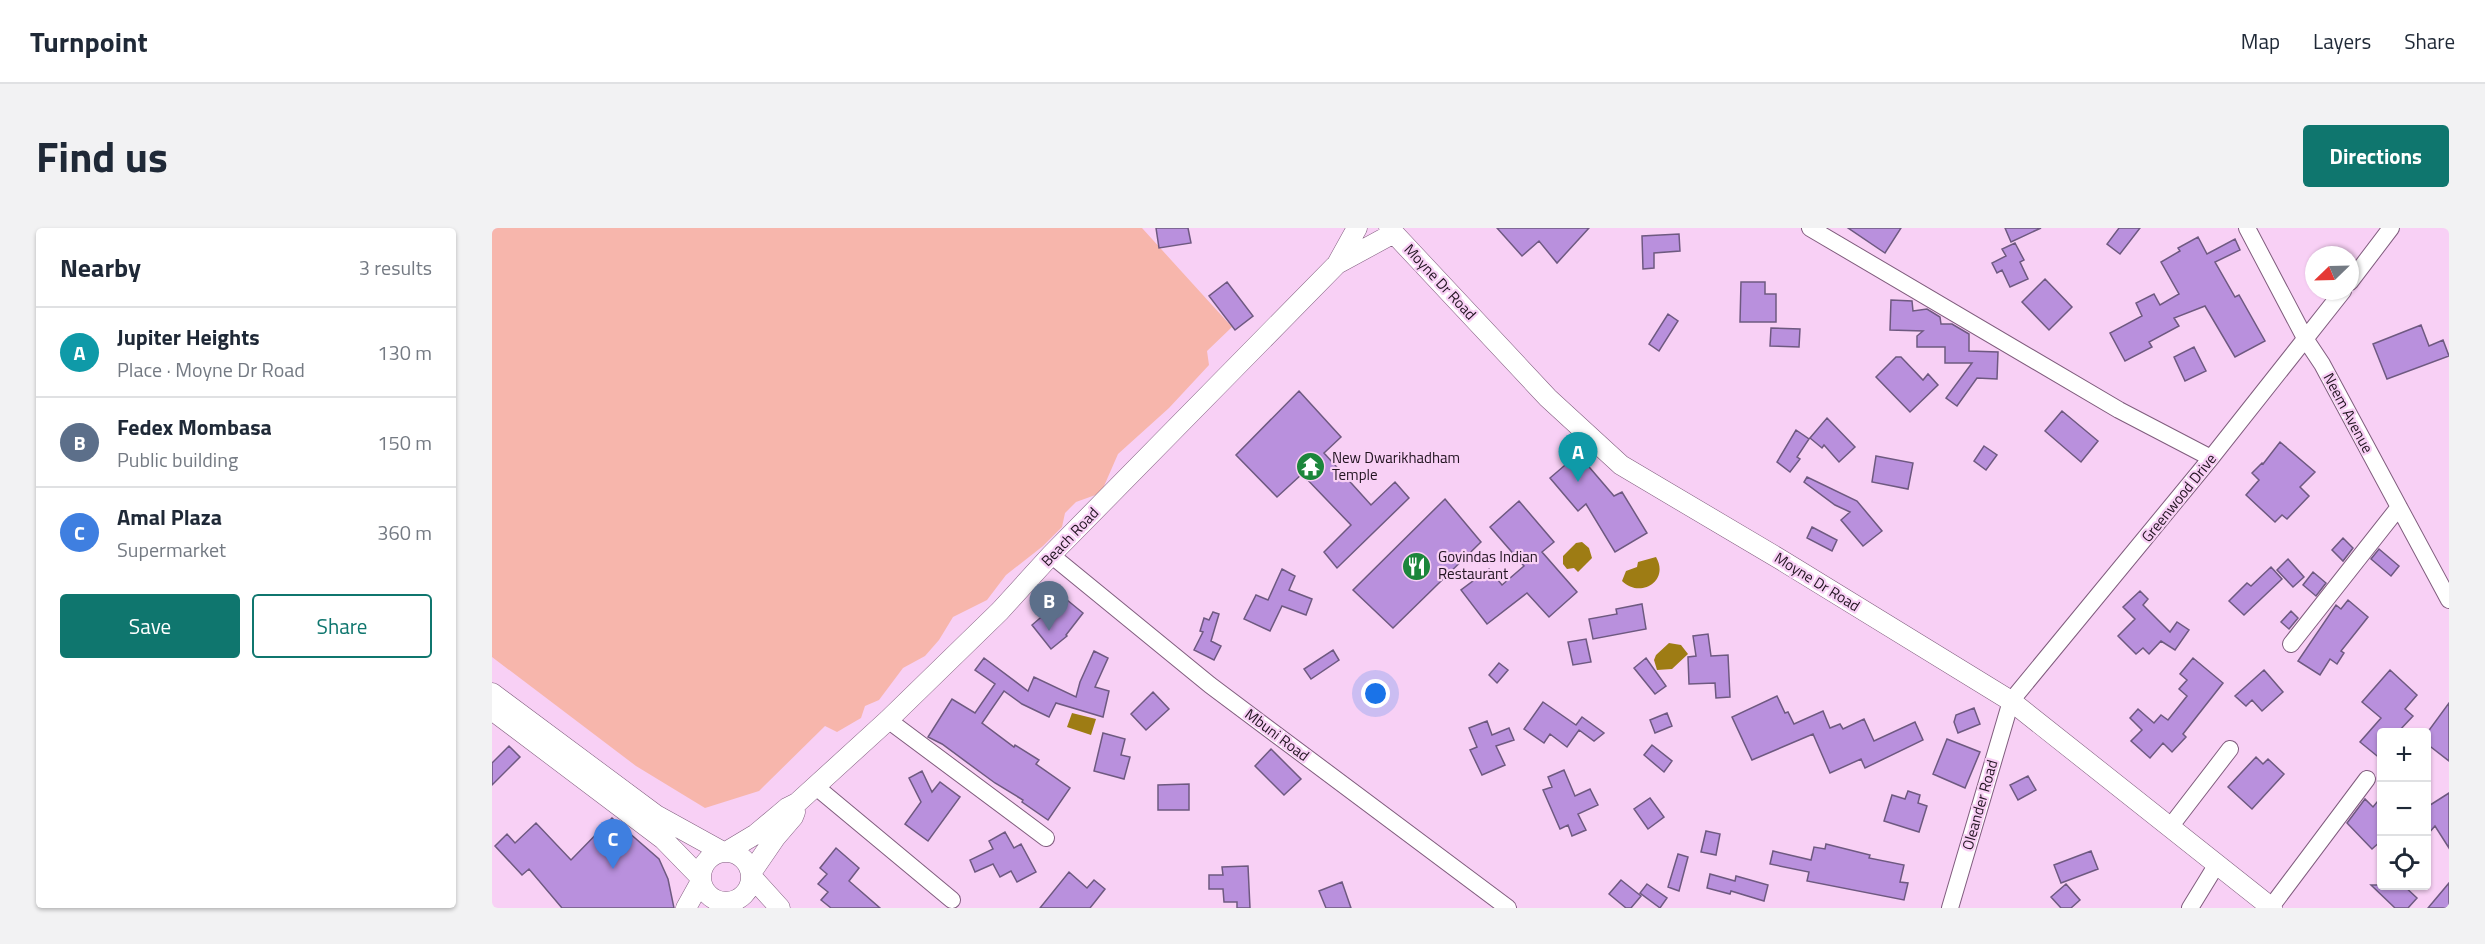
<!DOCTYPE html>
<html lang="en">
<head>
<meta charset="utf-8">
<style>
  body { margin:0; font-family:"Titillium Web",sans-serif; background:#f2f2f3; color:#1f2937 }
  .controls { position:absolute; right:18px; bottom:18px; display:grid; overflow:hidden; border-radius:6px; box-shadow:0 2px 4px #0004 }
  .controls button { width:54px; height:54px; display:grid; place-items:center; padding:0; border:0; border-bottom:2px solid #e0e1e3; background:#fff; color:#1f2937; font:30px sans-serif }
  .compass { position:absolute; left:1813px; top:18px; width:54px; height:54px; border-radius:50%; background:#fff; box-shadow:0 2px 4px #0004; rotate:247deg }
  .you { position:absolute; left:884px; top:466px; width:21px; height:21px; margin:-15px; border:4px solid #fff; border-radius:50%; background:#1a73e8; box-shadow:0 0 0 9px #1a73e833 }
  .badge { display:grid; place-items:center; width:39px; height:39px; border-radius:50%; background:#0f766e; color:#fff; font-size:20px; font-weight:700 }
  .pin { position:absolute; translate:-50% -50px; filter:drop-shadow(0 2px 3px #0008) }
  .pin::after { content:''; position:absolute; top:32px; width:21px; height:18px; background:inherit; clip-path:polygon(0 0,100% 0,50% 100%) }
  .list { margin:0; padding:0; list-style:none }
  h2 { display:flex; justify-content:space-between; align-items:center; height:78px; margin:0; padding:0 24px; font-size:26px }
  h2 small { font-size:20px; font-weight:400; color:#747a83 }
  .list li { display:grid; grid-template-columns:39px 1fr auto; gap:18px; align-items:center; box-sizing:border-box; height:90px; padding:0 24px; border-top:2px solid #e0e1e3 }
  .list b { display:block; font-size:22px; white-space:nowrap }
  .list p { margin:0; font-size:20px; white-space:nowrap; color:#747a83 }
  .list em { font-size:20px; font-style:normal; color:#747a83 }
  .actions { display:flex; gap:12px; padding:18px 24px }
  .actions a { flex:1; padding:14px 0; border:2px solid #0f766e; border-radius:6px; text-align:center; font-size:21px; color:#0f766e }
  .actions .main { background:#0f766e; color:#fff }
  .icon { flex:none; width:33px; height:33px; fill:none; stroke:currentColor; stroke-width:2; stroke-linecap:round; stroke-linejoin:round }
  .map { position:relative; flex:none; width:1957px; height:680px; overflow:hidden; border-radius:6px }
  header { display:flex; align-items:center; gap:36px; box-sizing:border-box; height:84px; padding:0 30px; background:#fff; border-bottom:2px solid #e0e1e3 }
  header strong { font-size:28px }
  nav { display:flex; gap:33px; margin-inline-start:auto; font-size:21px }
  .intro { display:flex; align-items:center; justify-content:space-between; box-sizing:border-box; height:144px; padding:0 36px }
  h1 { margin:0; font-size:42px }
  .button { padding:15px 27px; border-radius:6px; background:#0f766e; color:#fff; font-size:21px; font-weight:700 }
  main { display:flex; gap:36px; padding:0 36px }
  aside { flex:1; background:#fff; border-radius:6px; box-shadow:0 2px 4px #0004 }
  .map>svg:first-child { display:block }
  .green { fill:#f7b6ac }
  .water { fill:#9e7c14 }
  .building { fill:#b990dd; stroke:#6e5980; stroke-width:1.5 }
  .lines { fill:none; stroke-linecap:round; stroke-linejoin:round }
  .minor-casing { stroke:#805d7e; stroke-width:18 }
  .major-casing { stroke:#805d7e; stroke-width:21 }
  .minor { stroke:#fff; stroke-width:16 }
  .major { stroke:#fff; stroke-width:20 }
  .labels { text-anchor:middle; stroke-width:4.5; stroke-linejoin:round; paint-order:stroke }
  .street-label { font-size:15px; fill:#211320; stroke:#f8d0f5 }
  .poi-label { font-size:15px; fill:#211320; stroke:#f8d0f5; text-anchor:start }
</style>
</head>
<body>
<header>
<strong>Turnpoint</strong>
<nav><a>Map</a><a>Layers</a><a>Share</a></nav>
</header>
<div class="intro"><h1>Find us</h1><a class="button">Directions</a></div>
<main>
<aside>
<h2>Nearby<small>3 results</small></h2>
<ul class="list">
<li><span class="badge" style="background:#0f9aa8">A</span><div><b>Jupiter Heights</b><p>Place · Moyne Dr Road</p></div><em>130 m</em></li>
<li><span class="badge" style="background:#5c6f8a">B</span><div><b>Fedex Mombasa</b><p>Public building</p></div><em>150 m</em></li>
<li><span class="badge" style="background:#3f7fe0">C</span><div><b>Amal Plaza</b><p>Supermarket</p></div><em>360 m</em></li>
</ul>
<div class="actions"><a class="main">Save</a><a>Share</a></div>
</aside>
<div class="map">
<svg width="1957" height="680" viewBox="0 0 1957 680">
  <rect width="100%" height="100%" fill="#f8d0f5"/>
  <path class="green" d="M0 0H650L740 99 715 123 717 137 677 180 626 226 609 265 584 274 573 285 570 299 551 318 514 347 495 372 461 389 447 412 433 428 411 440 387 472 373 478 369 490 345 504 333 498 267 563 213 580 144 538 0 429Z"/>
  <path class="water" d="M1090 314 1097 320 1100 330 1086 344 1082 340 1075 341 1071 336V328L1084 315Z
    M1164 329C1178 353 1148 371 1130 353L1134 343 1145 339 1146 334Z
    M1177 415 1189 417 1196 426 1180 441 1165 442 1162 432 1164 427Z
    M580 485 604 491 599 507 575 499Z"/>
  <path class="building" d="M664 0H696L699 15 667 20Z
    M1005 0H1097L1065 35 1047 13 1030 28Z
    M1356 0H1409L1393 25Z
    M1513 0H1549L1519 14Z
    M1627 0H1648L1628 26 1615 16Z
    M1187 6 1188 23 1162 25V40L1151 41 1150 8Z
    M1706 9 1715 26 1743 11 1748 22 1723 34 1743 69 1747 67 1773 113 1743 129 1713 78 1682 90 1687 98 1657 114 1660 119 1633 133 1618 105 1650 88 1644 75 1662 66 1668 77 1687 66 1669 34 1688 23 1686 20Z
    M1523 15 1532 32 1528 34 1536 51 1518 59 1510 42 1505 45 1500 35 1514 28 1510 21Z
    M1553 51 1580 79 1557 102 1530 74Z
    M735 54 761 88 743 102 717 68Z
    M1249 54H1273V66H1284V94H1248Z
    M1399 72 1420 73 1421 83 1435 81 1448 89 1449 96H1460L1477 106V123L1506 124 1505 151 1485 150 1465 178 1454 170 1480 135H1453V119H1425V108L1431 103 1398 102Z
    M1176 86 1186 93 1167 123 1157 116Z
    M1929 97 1937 118 1951 112 1957 128 1895 151 1881 116Z
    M1279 100 1308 101 1307 119 1278 118Z
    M1702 119 1714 143 1693 153 1682 129Z
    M1404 129H1409L1431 152 1436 146 1446 157 1418 184 1384 149Z
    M807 163 849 209 832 225 879 277 903 254 917 270 845 340 832 324 859 297 810 246 785 269 744 227Z
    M1570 183 1606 213 1589 234 1553 203Z
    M1335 190 1363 219 1347 234 1332 217 1330 220 1318 210Z
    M1304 202 1317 211 1305 229 1308 231 1298 244 1285 234Z
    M1788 214 1823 244 1808 259 1817 268 1795 291 1790 287 1783 294 1754 267 1767 252 1760 245 1770 235 1771 236Z
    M1492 218 1505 227 1494 242 1482 233Z
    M1086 226 1122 268 1130 264 1155 305 1123 324 1094 276 1086 283 1058 250Z
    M1384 228 1421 235 1416 261 1380 254Z
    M1315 249 1365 273 1390 303 1371 318 1349 292 1358 284 1343 277 1312 254Z
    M953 271 989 314 901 400 861 362Z
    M1027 273 1062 314 1050 324 1085 364 1057 389 1035 365 995 396 969 362 997 341 1010 357 1032 338 998 299Z
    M1320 299 1345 312 1340 323 1315 310Z
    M1851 310 1861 320 1851 333 1840 322Z
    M1887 321 1907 338 1899 348 1879 331Z
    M1796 331 1812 349 1801 359 1785 342Z
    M1779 339 1790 351 1752 387 1737 373 1755 355 1759 358Z
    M790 341 803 348 797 362 820 371 814 387 790 378 778 403 752 391 764 367 776 372Z
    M1821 344 1834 355 1824 368 1811 357Z
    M1648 363 1656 371 1651 377 1678 404 1685 394 1697 402 1683 422 1669 413 1657 426 1651 420 1644 426 1626 408 1643 391 1631 379Z
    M569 367 591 385 574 407 575 408 559 421 540 397 555 384Z
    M1856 372 1876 389 1849 423 1852 425 1845 436 1838 431 1828 447 1806 433 1844 377 1849 381Z
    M1150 376 1154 401 1101 411 1097 391 1125 386 1124 381Z
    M1799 383 1806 390 1797 401 1789 394Z
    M721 384 727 386 719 413 729 418 722 432 702 422 711 404 708 403 712 390 717 392Z
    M1216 406 1219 428 1236 427 1238 469 1224 470 1223 455 1197 456 1196 429 1204 428 1201 408Z
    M1094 411 1099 434 1081 437 1076 414Z
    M841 422 847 432 819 451 812 441Z
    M602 423 616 430 603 459 617 463 611 489 564 475 557 489 530 476 512 463 490 495 522 519 523 517 547 532 544 536 578 560 556 592 530 574 531 572 503 555 450 516 436 509 460 471 483 485 503 456 483 442 492 430 536 463 542 449 584 469 588 454Z
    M1154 430 1174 458 1163 466 1142 440Z
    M1701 430 1731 455 1691 506 1694 509 1680 524 1671 515 1658 530 1639 513 1650 502 1638 490 1646 481 1662 495 1669 487 1676 492 1695 468 1687 461 1695 452 1688 446Z
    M1007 435 1016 442 1005 455 997 447Z
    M1772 442 1791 464 1770 483 1760 472 1754 478 1743 468Z
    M1898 442 1925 467 1913 481 1921 488 1906 504H1890V532L1868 514 1889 490 1870 474Z
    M661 464 677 481 654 502 639 486Z
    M1285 468 1293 485 1296 484 1302 496 1331 483 1338 500 1348 496 1351 501 1372 491 1382 513 1423 494 1431 512 1373 540 1369 531 1338 545 1321 506 1260 532 1240 489Z
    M1051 474 1084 497 1090 489 1112 505 1102 513 1087 502 1075 519 1058 506 1052 515 1032 501Z
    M1957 475V533L1935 516V505Z
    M1482 480 1488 496 1466 505 1462 494 1464 487Z
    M1175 485 1180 498 1163 505 1158 492Z
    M995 493 1000 507 1017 500 1022 512 1004 518 1013 537 990 547 978 522 985 519 977 500Z
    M611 505 633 511 629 527 638 529 632 551 602 543Z
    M1455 511 1488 524 1473 560 1441 546Z
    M1160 517 1180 533 1172 544 1152 527Z
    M17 518 28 529 0 557V535Z
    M779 521 809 551 792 567 763 538Z
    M1764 529 1771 536 1776 531 1792 546 1760 581 1736 559Z
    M1072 542 1083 568 1098 561 1106 577 1086 586 1094 602 1080 608 1076 597 1068 601 1051 562 1060 559 1056 549Z
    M430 543 440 564 448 554 468 569 436 613 413 596 429 574 417 550Z
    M1536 548 1544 562 1526 572 1518 557Z
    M697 556V582H666V557Z
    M1416 563 1428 567 1426 575 1435 578 1427 604 1392 593 1400 567 1413 571Z
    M1957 565V620L1943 598 1935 607V579Z
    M1890 568V612L1880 621 1855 595 1873 571 1881 579Z
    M1158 570 1172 589 1156 601 1142 581Z
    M120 590 167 631 176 651 182 680H70L37 641 30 647 3 618 15 606 23 615 44 595 79 632Z
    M1214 603 1228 606 1224 627 1209 624Z
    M513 604 522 620 529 616 544 644 525 654 519 643 508 649 501 636 483 644 478 632 501 621 497 613Z
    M1334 616 1378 627 1377 630 1412 637 1408 654 1416 655 1412 672 1315 653 1317 644 1278 636 1281 623 1319 632 1322 619 1333 621Z
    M344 620 367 640 357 653 388 680H339L329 672 336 664 326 656 335 646 328 640Z
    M1599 623 1606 641 1569 655 1562 637Z
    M1186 626 1196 629 1187 663 1176 659Z
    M756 638 758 680H745V674H732L731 661H717V647H731L730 639Z
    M577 644 595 660 602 652 613 661 598 680H548Z
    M1218 646 1243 653 1244 648 1276 657 1272 673 1239 663 1238 666 1215 660Z
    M1129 652 1149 668 1139 680H1134L1117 666Z
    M850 654 859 680H834L827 663Z
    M1957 655V680H1936Z
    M1155 656 1175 670 1168 680 1148 665Z
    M1574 656 1588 672 1579 680H1569L1559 669Z
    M1879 657H1911L1925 670 1916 680H1903Z"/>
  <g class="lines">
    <defs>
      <path id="minor" d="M1318 0 1627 182 1719 230
        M1755 0 1814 112 1830 136 1957 372
        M1858 54 1899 0
        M559 327 718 457 1016 680
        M1799 416 1907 279
        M396 492 554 610
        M323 558 460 672
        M1678 599 1738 521
        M1779 679 1875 551
        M1458 680 1519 473 1719 230 1851 63
        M1698 680 1725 636"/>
      <path id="major" d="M897 0 1056 170 1129 237 1291 333 1519 473 1780 680
        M845 36 902 5
        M0 465 164 587 231 624
        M0 482 171 611 209 650
        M209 649a25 25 0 1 1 50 0a25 25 0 1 1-50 0Z
        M234 624 264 606 295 580 305 575 396 492 508 383 559 327 845 36 865 0
        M259 645 283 610 301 589 303 584
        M259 648 288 680
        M194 680 209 653"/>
    </defs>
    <use href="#minor" class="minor-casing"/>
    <use href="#major" class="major-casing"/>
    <use href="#minor" class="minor"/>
    <use href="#major" class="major"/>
  </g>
  <defs>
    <symbol id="temple-disc" viewBox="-11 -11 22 22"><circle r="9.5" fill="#1c863b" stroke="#f8d0f5"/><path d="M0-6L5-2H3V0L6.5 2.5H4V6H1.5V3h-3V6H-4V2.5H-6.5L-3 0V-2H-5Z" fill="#fff"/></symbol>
    <symbol id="restaurant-disc" viewBox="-11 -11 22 22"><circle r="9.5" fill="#1c863b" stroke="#f8d0f5"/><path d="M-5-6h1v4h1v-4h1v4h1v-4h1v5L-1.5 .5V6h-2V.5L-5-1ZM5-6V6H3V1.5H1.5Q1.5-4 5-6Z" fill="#fff"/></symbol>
  </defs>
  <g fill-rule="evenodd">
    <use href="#temple-disc" x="802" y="222" width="33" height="33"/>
    <use href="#restaurant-disc" x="908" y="322" width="33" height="33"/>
  </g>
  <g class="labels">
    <g class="street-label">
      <text transform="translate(948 54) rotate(47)" y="5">Moyne Dr Road</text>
      <text transform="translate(1856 185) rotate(62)" y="5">Neem Avenue</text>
      <text transform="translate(1687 270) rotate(-51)" y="5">Greenwood Drive</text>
      <text transform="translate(578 309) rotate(-46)" y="5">Beach Road</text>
      <text transform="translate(1325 354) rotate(32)" y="5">Moyne Dr Road</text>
      <text transform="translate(785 507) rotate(37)" y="5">Mbuni Road</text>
      <text transform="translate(1488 577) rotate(-74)" y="5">Oleander Road</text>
    </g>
    <g class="poi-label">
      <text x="840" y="235">New Dwarikhadham<tspan x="840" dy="17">Temple</tspan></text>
      <text x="946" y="334">Govindas Indian<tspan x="946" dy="17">Restaurant</tspan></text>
    </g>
  </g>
</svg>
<div class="controls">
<button>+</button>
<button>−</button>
<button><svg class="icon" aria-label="locate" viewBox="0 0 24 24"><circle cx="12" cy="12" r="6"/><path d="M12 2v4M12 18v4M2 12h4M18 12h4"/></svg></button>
</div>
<svg class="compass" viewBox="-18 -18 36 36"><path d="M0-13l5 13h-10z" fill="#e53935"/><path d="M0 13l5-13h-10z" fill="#747a83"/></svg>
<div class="you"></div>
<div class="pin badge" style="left:1086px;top:254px;background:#0f9aa8">A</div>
<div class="pin badge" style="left:557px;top:403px;background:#5c6f8a">B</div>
<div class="pin badge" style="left:121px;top:641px;background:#3f7fe0">C</div>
</div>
</main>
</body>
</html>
